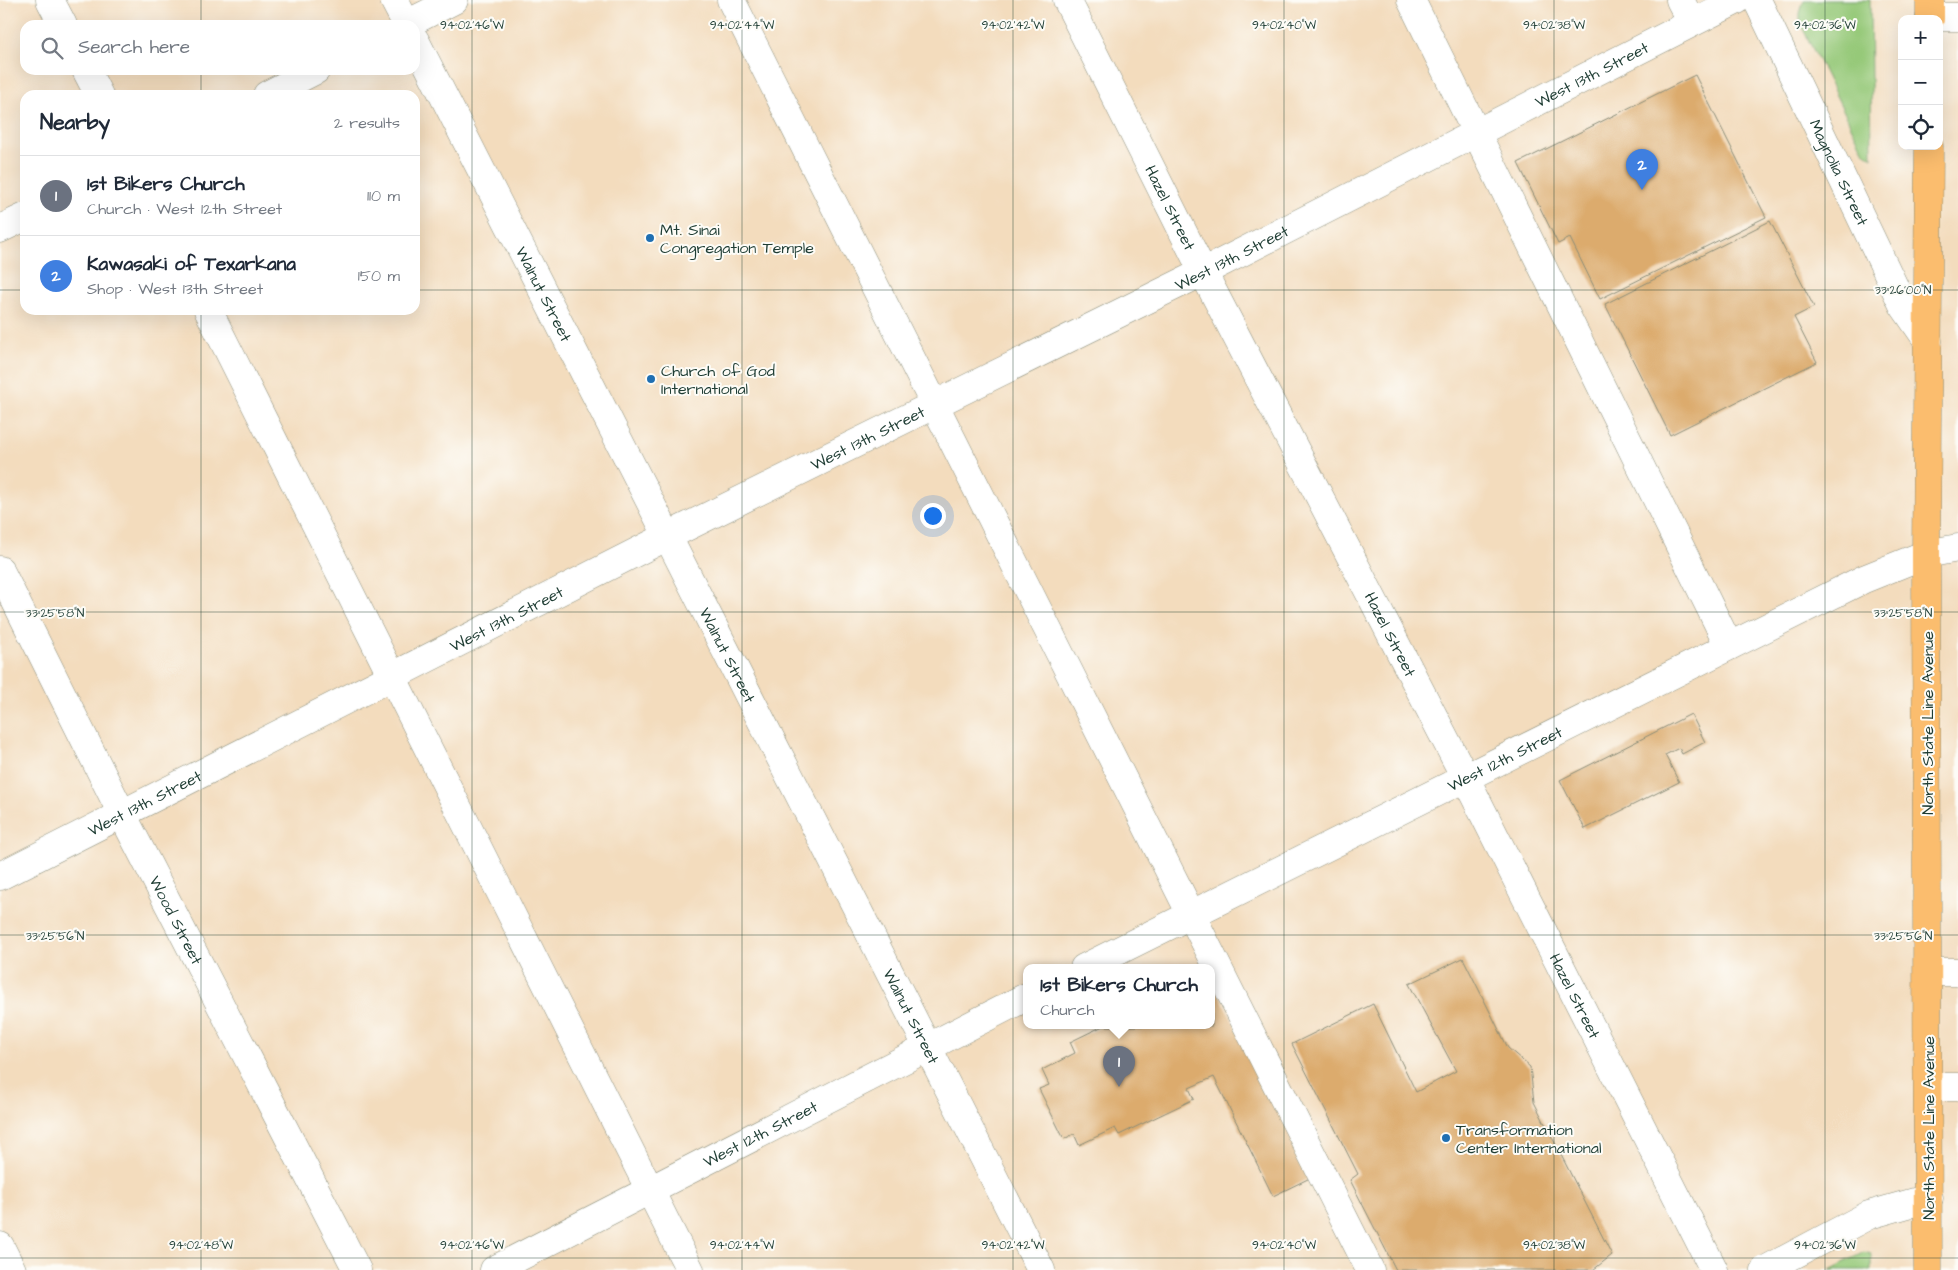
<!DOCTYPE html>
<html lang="en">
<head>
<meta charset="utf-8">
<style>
  body { margin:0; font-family:"Architects Daughter",sans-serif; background:#f2f2f3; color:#1f2937 }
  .controls { position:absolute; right:15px; top:15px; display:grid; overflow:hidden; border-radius:10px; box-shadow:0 5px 20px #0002 }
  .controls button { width:45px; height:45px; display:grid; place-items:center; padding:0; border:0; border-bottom:1px solid #e0e1e3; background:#fff; color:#1f2937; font:25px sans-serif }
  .you { position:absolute; left:932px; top:515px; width:18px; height:18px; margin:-12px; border:4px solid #fff; border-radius:50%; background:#1a73e8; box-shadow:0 0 0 8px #1a73e833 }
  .badge { display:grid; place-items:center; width:32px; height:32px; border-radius:50%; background:#1f6fb2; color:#fff; font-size:16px; font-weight:700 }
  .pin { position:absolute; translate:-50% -41px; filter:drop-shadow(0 1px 2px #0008) }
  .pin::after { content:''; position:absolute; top:26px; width:18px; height:15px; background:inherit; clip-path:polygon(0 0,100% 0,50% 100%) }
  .popup { position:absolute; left:1023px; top:964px; width:192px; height:65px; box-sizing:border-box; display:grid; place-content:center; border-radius:10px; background:#fff; filter:drop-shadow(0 1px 4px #0005); font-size:16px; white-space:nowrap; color:#747a83 }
  .popup b { font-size:19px; color:#1f2937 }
  .popup::after { content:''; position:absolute; left:50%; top:100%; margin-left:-10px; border:10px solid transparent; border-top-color:#fff }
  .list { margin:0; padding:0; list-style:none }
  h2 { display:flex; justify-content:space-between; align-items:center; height:65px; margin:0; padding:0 20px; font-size:21px }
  h2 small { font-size:16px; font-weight:400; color:#747a83 }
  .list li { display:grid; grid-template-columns:32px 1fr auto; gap:15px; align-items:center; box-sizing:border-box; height:80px; padding:0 20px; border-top:1px solid #e0e1e3 }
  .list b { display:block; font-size:19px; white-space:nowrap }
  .list p { margin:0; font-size:16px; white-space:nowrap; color:#747a83 }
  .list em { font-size:16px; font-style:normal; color:#747a83 }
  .icon { flex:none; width:28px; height:28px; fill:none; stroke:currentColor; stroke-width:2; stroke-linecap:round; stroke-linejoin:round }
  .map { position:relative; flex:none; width:1958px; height:1270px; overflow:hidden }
  .search { position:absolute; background:#fff; box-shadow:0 5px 20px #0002; left:20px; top:20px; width:400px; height:55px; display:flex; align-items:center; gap:12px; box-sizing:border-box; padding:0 18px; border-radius:15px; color:#747a83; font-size:19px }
  .panel { position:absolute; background:#fff; box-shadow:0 5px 20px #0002; left:20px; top:90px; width:400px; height:225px; border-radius:15px }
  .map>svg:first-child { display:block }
  .green { fill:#96c979; stroke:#5a8356 }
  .building { fill:#dcab6d }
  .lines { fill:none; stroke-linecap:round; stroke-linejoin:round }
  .minor-casing { stroke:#898c78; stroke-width:29 }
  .major-casing { stroke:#898c78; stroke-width:29 }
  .minor { stroke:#fff; stroke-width:28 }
  .major { stroke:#fbbd6e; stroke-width:28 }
  .ticks { fill:none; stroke:#1f3d34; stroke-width:1; stroke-opacity:0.45 }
  .poi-dot { fill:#1f6fb2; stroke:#fdfcf7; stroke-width:2 }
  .labels { text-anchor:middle; stroke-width:4; stroke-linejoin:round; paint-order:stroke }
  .street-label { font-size:16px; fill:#1f3d34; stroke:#fdfcf7 }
  .poi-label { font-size:16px; fill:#1f3d34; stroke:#fdfcf7; text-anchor:start }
  .ticks-label { font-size:12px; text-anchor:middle; fill:#1f3d34; stroke:#fdfcf7; stroke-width:4; stroke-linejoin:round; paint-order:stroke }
</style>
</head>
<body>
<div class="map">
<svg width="1958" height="1270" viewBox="0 0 1958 1270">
  <rect width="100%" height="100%" fill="#fdfcf7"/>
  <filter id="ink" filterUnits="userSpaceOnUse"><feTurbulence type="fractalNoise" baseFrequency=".02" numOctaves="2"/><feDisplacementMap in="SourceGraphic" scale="10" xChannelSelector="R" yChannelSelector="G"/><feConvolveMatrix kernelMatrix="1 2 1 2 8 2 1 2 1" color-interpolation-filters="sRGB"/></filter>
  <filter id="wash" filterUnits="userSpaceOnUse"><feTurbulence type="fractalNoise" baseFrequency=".0096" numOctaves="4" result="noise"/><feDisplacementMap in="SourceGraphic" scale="20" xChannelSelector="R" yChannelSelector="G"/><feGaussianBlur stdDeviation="1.12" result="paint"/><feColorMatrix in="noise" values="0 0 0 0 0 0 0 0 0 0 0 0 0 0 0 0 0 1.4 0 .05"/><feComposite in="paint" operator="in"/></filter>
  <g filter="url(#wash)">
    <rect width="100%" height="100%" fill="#f3dcbd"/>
    <path class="green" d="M1804 0H1870L1872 157 1864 152 1800 23V13Z
      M1864 1252 1871 1254V1270H1830Z"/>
    <g id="blocks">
      <path class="building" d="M1695 75 1766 217 1600 299 1570 238 1558 244 1518 163Z
        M1770 221 1814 307 1794 317 1817 362 1670 435 1605 304Z
        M1691 714 1705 742 1682 754 1679 748 1665 755 1679 782 1585 829 1560 780Z
        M1463 958 1508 1048 1530 1067 1534 1102 1612 1255 1593 1270H1396L1350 1180 1358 1174 1292 1044 1373 1004 1416 1092 1456 1071 1409 984Z
        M1212 981 1314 1176 1273 1196 1214 1077 1189 1088 1194 1099 1119 1135 1115 1128 1079 1145 1074 1134 1064 1139 1039 1089 1049 1085 1042 1070 1075 1053 1070 1042 1103 1026H1212Z"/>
    </g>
  </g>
  <g filter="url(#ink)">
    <use href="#blocks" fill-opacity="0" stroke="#898c78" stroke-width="1"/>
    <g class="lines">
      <defs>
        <g id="minor">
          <path d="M50 0 63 25"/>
          <path d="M394 0 407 25"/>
          <path d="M731 0 1370 1270"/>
          <path id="s1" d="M1067 0 1203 272 1466 779 1714 1270"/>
          <path d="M1411 0 1729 646"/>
          <path d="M1680 0 1691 21"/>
          <path id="s2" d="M1757 0 1903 305 1928 341"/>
          <path d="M1930 17H1958"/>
          <path d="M405 25 454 0"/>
          <path id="s3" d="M415 40 1041 1270"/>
          <path d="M86 70 99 95"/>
          <path d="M267 95 316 70"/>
          <path d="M0 229 25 217"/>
          <path d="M208 310 690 1270"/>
          <path id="s4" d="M0 570 122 814 357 1270"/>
          <path id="s5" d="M0 876 666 537 1203 272 1737 0"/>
          <path id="s6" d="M1084 968 1864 579 1926 554 1958 548"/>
          <path d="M1928 972H1958"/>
          <path d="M1929 1087H1958"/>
          <path d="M0 1246 12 1270"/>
          <path id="s7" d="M494 1270 1026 997"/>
          <path d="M1765 1270 1869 1215 1929 1198"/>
        </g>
        <path id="major" d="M1930 19V0
          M1928 1270 1926 554 1929 146"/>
      </defs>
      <use href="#minor" class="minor-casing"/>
      <use href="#major" class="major-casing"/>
      <use href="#minor" class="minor"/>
      <use href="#major" class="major"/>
    </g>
  </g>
  <path class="ticks" d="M201 0V25M472 0V1270M742 0V1270M1013 0V1270M1284 0V1270M1554 0V1270M1825 0V1270M201 70V95M0 290H25M415 290H1958M201 310V1270M0 612H1958M0 935H1958M0 1258H1958"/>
  <g class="poi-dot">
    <circle cx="650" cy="238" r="5"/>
    <circle cx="651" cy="379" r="5"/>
    <circle cx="1446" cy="1138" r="5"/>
  </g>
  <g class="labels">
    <g class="street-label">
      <text dy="6" stroke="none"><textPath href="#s5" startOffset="1782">West 13th Street</textPath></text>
      <text dy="6" stroke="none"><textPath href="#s2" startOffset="191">Magnolia Street</textPath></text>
      <text dy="6" stroke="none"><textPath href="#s1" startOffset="232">Hazel Street</textPath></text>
      <text dy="6" stroke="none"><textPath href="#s5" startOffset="1378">West 13th Street</textPath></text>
      <text dy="6" stroke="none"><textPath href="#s3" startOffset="285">Walnut Street</textPath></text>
      <text dy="6" stroke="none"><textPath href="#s5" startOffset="972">West 13th Street</textPath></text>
      <text dy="6" stroke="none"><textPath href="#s5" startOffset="568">West 13th Street</textPath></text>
      <text dy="6" stroke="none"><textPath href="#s1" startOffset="712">Hazel Street</textPath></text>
      <text dy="6" stroke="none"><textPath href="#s3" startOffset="690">Walnut Street</textPath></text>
      <text transform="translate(1927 723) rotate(-90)" y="6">North State Line Avenue</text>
      <text dy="6" stroke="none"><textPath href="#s6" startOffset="470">West 12th Street</textPath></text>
      <text dy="6" stroke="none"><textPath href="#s5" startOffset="162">West 13th Street</textPath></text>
      <text dy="6" stroke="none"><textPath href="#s4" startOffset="392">Wood Street</textPath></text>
      <text dy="6" stroke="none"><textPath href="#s1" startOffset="1118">Hazel Street</textPath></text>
      <text dy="6" stroke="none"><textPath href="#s3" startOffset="1095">Walnut Street</textPath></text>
      <text transform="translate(1928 1128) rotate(-90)" y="6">North State Line Avenue</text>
      <text dy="6" stroke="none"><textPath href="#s7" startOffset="299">West 12th Street</textPath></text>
    </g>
    <g class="poi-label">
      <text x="660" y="235">Mt. Sinai<tspan x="660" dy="18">Congregation Temple</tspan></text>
      <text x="661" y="376">Church of God<tspan x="661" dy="18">International</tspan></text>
      <text x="1456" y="1135">Transformation<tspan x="1456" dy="18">Center International</tspan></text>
    </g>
  </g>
  <g class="ticks-label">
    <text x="472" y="29">94°02'46"W</text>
    <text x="742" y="29">94°02'44"W</text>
    <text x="1013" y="29">94°02'42"W</text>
    <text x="1284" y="29">94°02'40"W</text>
    <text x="1554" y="29">94°02'38"W</text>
    <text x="1825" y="29">94°02'36"W</text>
    <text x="1903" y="294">33°26'00"N</text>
    <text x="55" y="617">33°25'58"N</text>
    <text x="1903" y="617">33°25'58"N</text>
    <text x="55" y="940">33°25'56"N</text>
    <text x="1903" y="940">33°25'56"N</text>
    <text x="201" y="1249">94°02'48"W</text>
    <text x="472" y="1249">94°02'46"W</text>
    <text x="742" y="1249">94°02'44"W</text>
    <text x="1013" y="1249">94°02'42"W</text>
    <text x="1284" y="1249">94°02'40"W</text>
    <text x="1554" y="1249">94°02'38"W</text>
    <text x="1825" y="1249">94°02'36"W</text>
  </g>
</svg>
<div class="controls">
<button>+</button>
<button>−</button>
<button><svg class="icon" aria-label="locate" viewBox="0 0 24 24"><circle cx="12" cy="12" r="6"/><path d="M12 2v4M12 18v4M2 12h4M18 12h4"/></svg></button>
</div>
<div class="you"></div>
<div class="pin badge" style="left:1119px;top:1087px;background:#6b7280">1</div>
<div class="popup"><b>1st Bikers Church</b>Church</div>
<div class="pin badge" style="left:1642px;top:190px;background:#3f7fe0">2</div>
<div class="search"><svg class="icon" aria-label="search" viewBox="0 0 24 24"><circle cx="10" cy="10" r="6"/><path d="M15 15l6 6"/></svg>Search here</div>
<section class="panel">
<h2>Nearby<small>2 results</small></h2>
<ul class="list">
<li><span class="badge" style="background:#6b7280">1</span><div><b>1st Bikers Church</b><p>Church · West 12th Street</p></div><em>110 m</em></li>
<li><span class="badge" style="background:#3f7fe0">2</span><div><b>Kawasaki of Texarkana</b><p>Shop · West 13th Street</p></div><em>150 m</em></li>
</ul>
</section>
</div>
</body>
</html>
